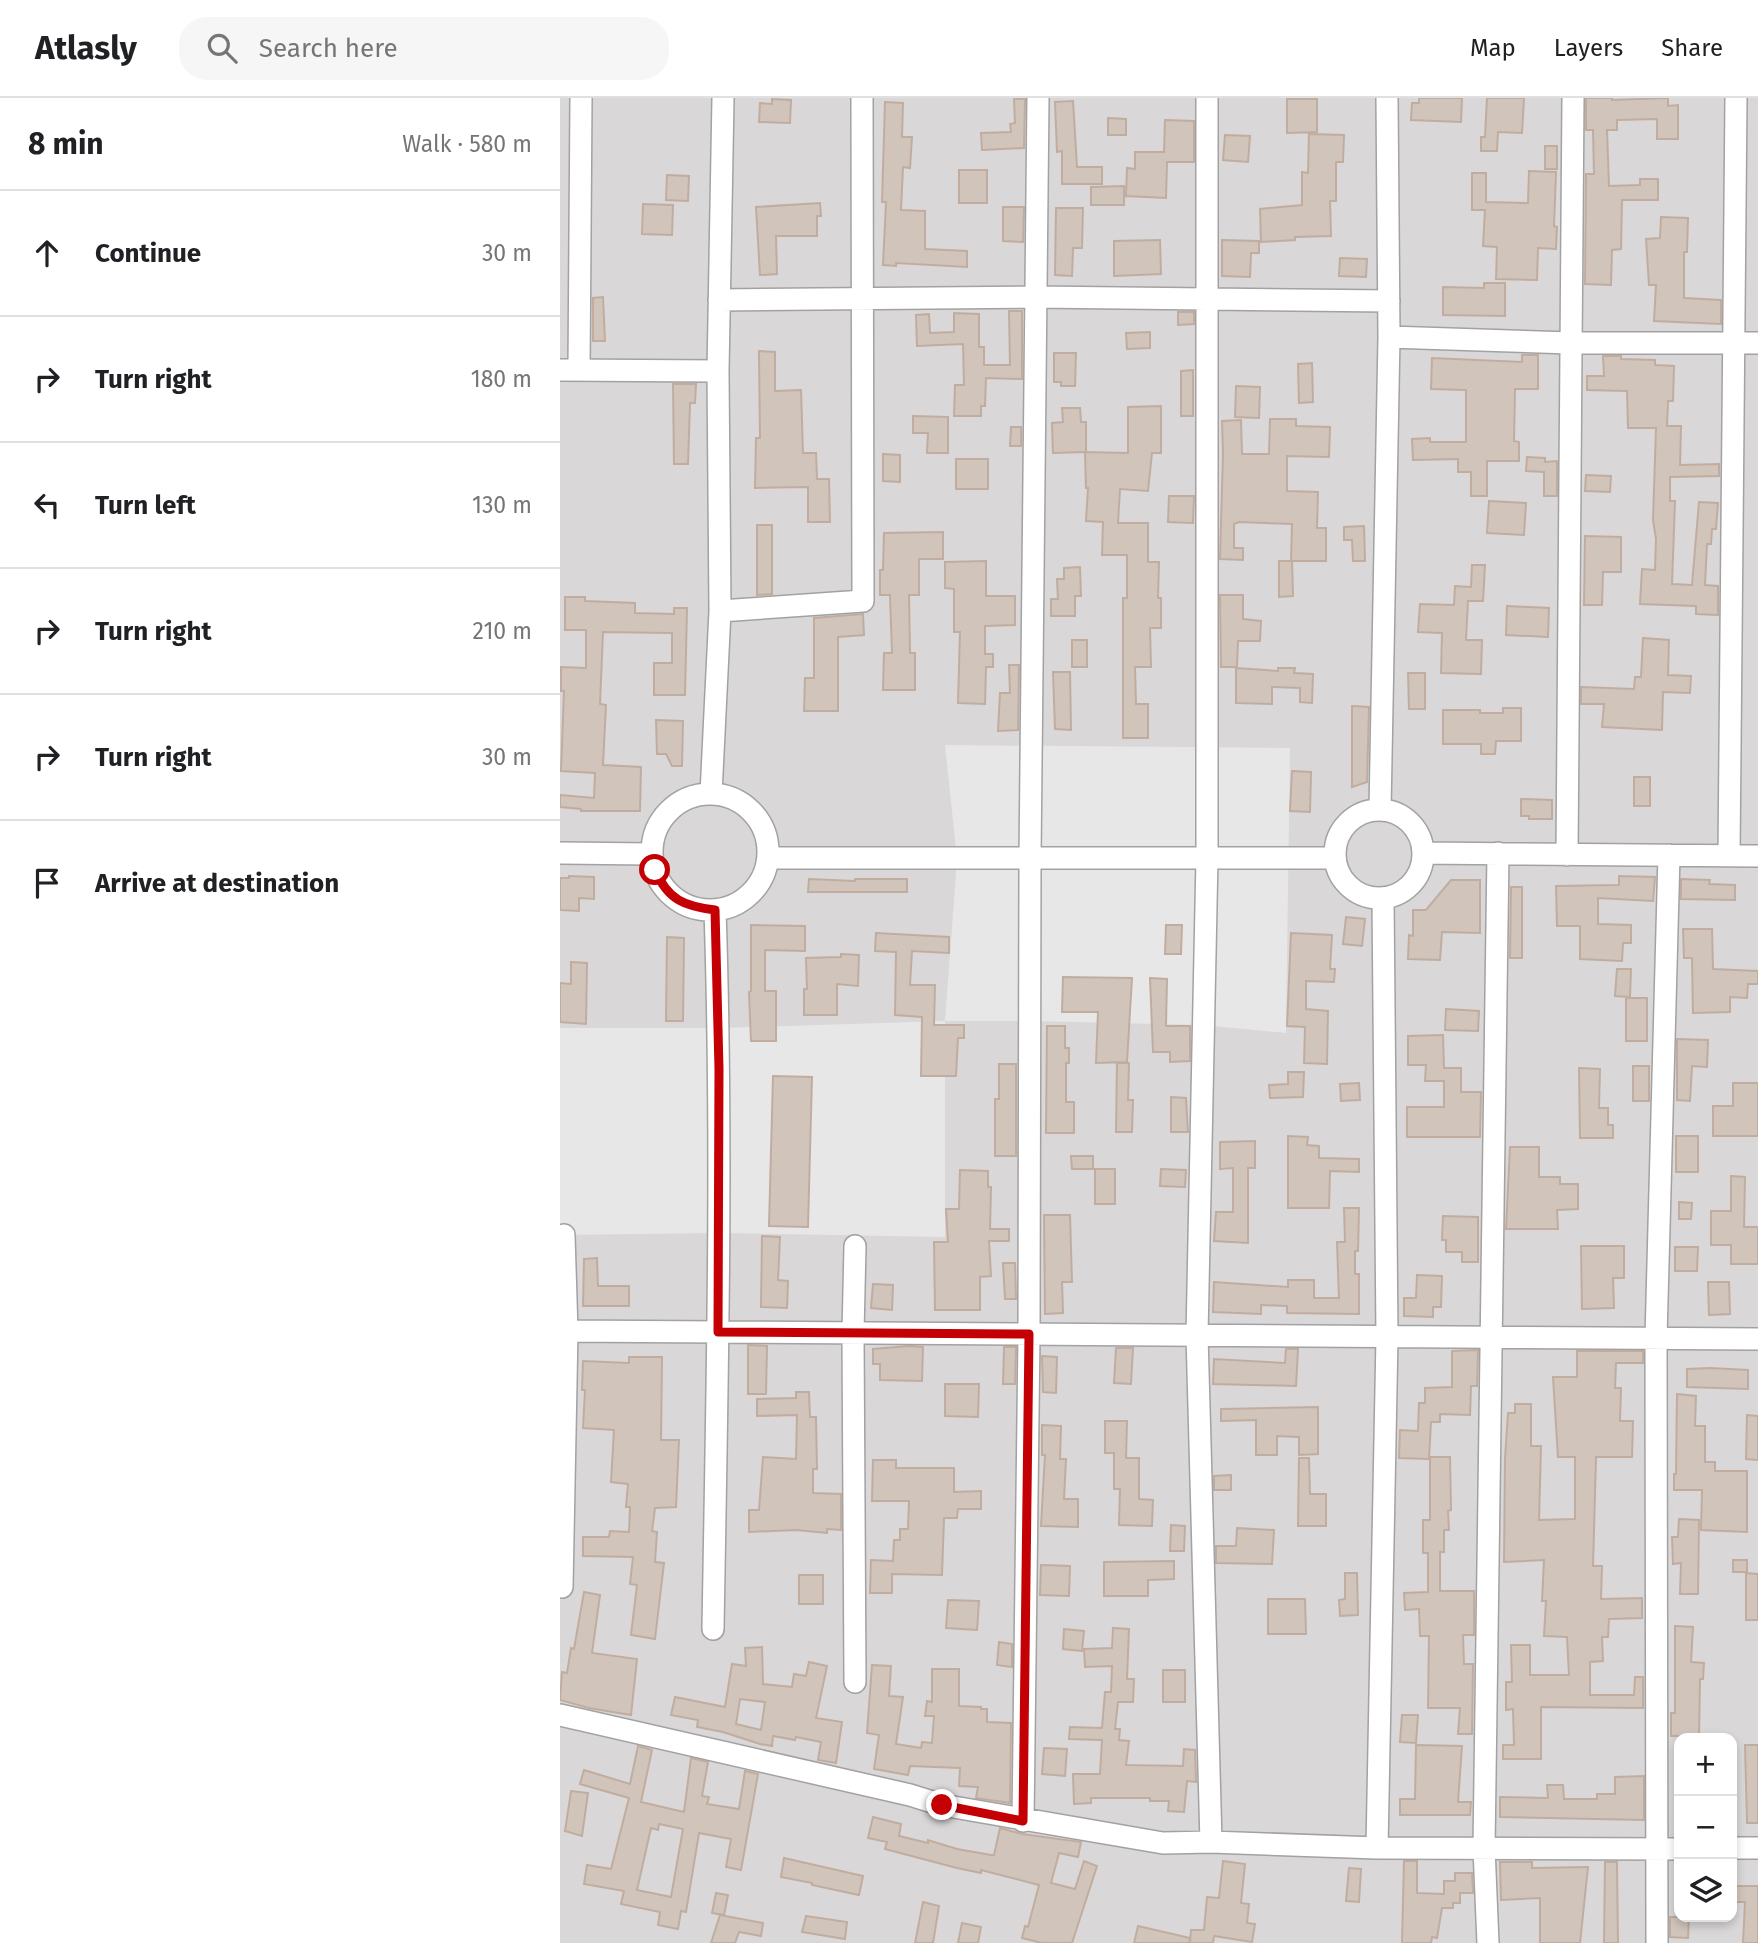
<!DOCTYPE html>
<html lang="en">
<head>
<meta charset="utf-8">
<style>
  body { margin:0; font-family:"Fira Sans",sans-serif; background:#f6f6f6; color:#202124 }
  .controls { position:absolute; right:21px; bottom:21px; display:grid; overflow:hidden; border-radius:14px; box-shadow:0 4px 10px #0003 }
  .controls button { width:63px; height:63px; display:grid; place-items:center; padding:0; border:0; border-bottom:2px solid #e0e0e0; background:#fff; color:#202124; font:35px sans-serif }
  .stop { position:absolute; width:21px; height:21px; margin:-16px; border:5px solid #c50005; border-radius:50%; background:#fff }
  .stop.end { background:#c50005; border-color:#fff; box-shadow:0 2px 7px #0008 }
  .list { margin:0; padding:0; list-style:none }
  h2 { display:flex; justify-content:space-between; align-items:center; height:91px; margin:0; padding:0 28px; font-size:30px }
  h2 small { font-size:23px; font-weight:400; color:#757577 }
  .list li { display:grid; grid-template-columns:46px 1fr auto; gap:21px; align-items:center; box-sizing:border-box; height:126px; padding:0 28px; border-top:2px solid #e0e0e0 }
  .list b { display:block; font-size:26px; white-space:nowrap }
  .list em { font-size:23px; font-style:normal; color:#757577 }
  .icon { flex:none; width:38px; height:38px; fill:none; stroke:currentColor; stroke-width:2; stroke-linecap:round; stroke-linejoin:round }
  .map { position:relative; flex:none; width:1198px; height:1845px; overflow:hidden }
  header { display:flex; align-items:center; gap:42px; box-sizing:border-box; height:98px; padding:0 35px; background:#fff; border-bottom:2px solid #e0e0e0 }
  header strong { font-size:33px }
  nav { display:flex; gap:38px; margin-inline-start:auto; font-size:24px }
  .search { width:490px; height:63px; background:#f6f6f6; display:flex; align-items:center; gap:18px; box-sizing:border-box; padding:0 24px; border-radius:28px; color:#757577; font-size:26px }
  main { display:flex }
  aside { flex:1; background:#fff }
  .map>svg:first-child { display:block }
  .residential { fill:#d9d7d7; fill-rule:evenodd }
  .parking { fill:#e7e7e7 }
  .building { fill:#d1c5bb; stroke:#c1ad9f; stroke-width:2; fill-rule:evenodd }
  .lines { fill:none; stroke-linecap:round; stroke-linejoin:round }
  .minor-casing { stroke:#a2a2a2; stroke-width:24 }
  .minor { stroke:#fff; stroke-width:21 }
  .route { stroke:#c50005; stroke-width:9 }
</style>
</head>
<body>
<header>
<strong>Atlasly</strong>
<div class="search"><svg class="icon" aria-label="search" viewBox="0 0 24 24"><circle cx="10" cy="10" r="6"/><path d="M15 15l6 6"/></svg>Search here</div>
<nav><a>Map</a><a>Layers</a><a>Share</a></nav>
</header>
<main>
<aside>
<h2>8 min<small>Walk · 580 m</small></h2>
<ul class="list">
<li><svg class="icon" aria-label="ahead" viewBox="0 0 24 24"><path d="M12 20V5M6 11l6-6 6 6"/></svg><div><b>Continue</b></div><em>30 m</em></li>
<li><svg class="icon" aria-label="right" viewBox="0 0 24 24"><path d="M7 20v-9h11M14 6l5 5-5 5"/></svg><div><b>Turn right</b></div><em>180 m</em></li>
<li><svg class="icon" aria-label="left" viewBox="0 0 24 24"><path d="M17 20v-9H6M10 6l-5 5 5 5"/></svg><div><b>Turn left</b></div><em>130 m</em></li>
<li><svg class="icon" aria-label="right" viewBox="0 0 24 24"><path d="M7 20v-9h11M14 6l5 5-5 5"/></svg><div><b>Turn right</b></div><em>210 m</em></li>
<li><svg class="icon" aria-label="right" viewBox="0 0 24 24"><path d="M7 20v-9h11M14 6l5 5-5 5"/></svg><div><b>Turn right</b></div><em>30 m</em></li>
<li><svg class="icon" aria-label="arrive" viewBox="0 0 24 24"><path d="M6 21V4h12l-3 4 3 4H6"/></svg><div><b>Arrive at destination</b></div></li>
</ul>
</aside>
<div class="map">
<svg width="1198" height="1845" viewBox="0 0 1198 1845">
  <rect width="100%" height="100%" fill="#eee8de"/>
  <path class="residential" d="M0 0H1198V1845H0ZM1119 1640H1172V1819H1119Z"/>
  <path class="parking" d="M385 647 730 650 726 935 642 927 470 923H385V1139L160 1135 0 1137V930H159L385 923 397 761Z"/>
  <path class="building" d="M859 0H902L901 24 851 22 852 5H859Z
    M927 0H964L962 35 938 34 937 53H921V39H925Z
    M1026 0H1052V2L1108 0V8L1118 7V41H1097V21L1057 22V32H1047L1049 88 1080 87V81H1098V102H1062L1061 151 1052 152 1051 187 1025 186 1026 76H1034L1033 32H1026Z
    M212 1 231 2 230 25 199 24 200 5 212 6Z
    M454 1H465L464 50 422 52 421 35 451 34 450 26 455 25Z
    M727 1H757V34L727 35Z
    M513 3 517 69H542V86H502V53L497 54 495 4Z
    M325 4 343 5 342 39H352L350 70 343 69 341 112 365 113V151L407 153V169L336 165V168L323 167 326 104H322Z
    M548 20 566 21V37H548Z
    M605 22 634 23V64H607L606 100 566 98 567 70 575 71V54H604Z
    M749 36 784 37 783 64H776V103H770L771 138 735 139V142L701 144 700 111 742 107V74L748 75Z
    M665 37 690 38 688 64 663 62Z
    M985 48H997V71H985Z
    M399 72H427V105H399Z
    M969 73 996 74 994 128 997 129 996 151 978 150 977 182 936 181 937 149 923 148 925 112H912V75H926V104L968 105Z
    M107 77 129 78 128 103 106 102Z
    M564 88V107H531V89Z
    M260 105 261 118H257V138H216L217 176 200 177 196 109Z
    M83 106 113 107 112 137 82 136Z
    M443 109H464L463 144 443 143Z
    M496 110H523L522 150H513L512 178 495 177Z
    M1101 119 1128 120 1127 154H1124V200L1161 202V226L1094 223 1096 187H1089L1086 141 1100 140Z
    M600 142 601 176 554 178V143Z
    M662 142 699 143V155H691L690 179 662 178Z
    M780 160 807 161 806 179 779 178Z
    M924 185H945V218L883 217V189L924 190Z
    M43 199 45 243H33V200Z
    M449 213H462V281L426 280 425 308H421V318H394L395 287H404L403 246 357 248 356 217 369 216 370 235 394 234V215L419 216V249H424V267H450Z
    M618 214H634V226L618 227Z
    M590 234V250L567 251 566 235Z
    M199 253 215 254V293L241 292 243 355H256L257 381H269L270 424H248V389L195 390 196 340H200Z
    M494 255H516L515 288H501V284H494Z
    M962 257H978V291H955L954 343 959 344V363H927V398H911V374H898V361L853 362 852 341 870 340V344H906V292L871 291 872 260 962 264Z
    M1043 258H1061V261L1095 262V267L1114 268 1113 303H1108L1107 328H1121L1120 367 1159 366V378L1110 379V403H1115L1112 486 1132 487 1139 404 1158 405 1156 431H1152L1151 446H1147L1145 487 1158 488V517L1136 516V508L1080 506 1082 471 1095 472 1096 441 1093 422 1096 330H1068L1067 293 1027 292V278H1044Z
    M752 265 753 304 739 305 738 266Z
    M633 272V318H621V273Z
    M113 286H136L135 305H130L128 366H114Z
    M676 288 700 289 699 320 675 319Z
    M601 308V355H592L588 393 560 391 558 425H588V464H599L598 500H601V530H590L591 569H575L576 606H588V640H563V500H567V457H542L543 424 526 423 528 390H526L525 354 568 355V309Z
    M502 310H520L521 324H526V354L493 355 492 325 503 324Z
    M353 318 388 319V355H367L368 335H353Z
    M710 321H736V328L770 329 769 359 727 358V393L758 394 757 430H766V463H731L732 426 679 424 674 426V450H683V462L660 461 663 356 662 323 681 322 682 356H709Z
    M451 329H461V348H450Z
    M323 356 340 357V384L323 383Z
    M967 359 985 360V364L997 363V398H984V374L966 373Z
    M396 361H428V391H396Z
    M1026 377 1051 378 1050 394 1025 393Z
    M609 398H634L633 425 608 424Z
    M929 403 966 405 964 437 927 435Z
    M197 427H212V496L197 497Z
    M804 428 805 463H793L792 442H784V429Z
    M383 434V461H359V497H349L350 555H355V592H323L324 555H332L330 497H320V472H323L324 435Z
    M1025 438 1061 439V474H1043L1042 507H1024Z
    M426 463V498H455V527L425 528V556H433V569H426L425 606 398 605 400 534H394V491L385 490V464Z
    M719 463H732L733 498 719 499Z
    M912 467H925L923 503H908L906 542H922L921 576 881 575 882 535 858 534 860 506 894 507 895 488 911 489Z
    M520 469 521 498H515V518H491V501H498L497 481H504V470Z
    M660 497H683V521L701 523 700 543H678L677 569H661Z
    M5 499H25V503L75 505V515L114 516V510H127L125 597H94V565H112V535L43 534 40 606 46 607 43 667 81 669 80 713H21V711L0 709V697L34 700 35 675 1 673 4 593H1V569L26 570V532H5Z
    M947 508 989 510 988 539 946 537Z
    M303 516 304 537 278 539V613H244L245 580H254V520Z
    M1083 540 1109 542 1108 577 1131 578 1130 595 1103 594 1102 632 1042 629 1044 606H1021V589L1074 591 1075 579H1081Z
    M512 542H527V569H512Z
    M449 567H459L458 632 438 633 440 595H450Z
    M676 570 718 573V570H735L734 575 753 576 752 605 740 604V590L714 589H712V606L676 605Z
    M493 574H510L511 632 495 631Z
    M848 575H865V611H849Z
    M792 608 809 609 807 684 792 689Z
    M943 610H961V643H936L935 656H921V646H883V612H920V615H943Z
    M96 622 123 623 122 668H112L106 656H97Z
    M732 673 751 674 750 714 730 713Z
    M1074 679H1090V708H1074Z
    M961 701 992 702V721H969V718H961Z
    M9 778 34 779V801L19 800V813L0 812V780H9Z
    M1059 778 1095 779 1093 803 1038 800V826L1071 827V845H1063L1062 863 1020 861V828H997L996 788 1059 787Z
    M249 781 295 783V781H347V794H248Z
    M1121 781 1150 782 1149 786 1175 787V802L1121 801Z
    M891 782H920V835L882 834 880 862 848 861 849 837 853 838V812H866Z
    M951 789H962V860H950Z
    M786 819 805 821 802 848 783 846Z
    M191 827 245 828V853L205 852V893H216V943H191L189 894 191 893Z
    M606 827H622L621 856H605Z
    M1123 831H1152L1153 871 1198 873V886H1188L1187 900 1170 899V914L1133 915 1132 860H1124Z
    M316 835 389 839V855L352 853 350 887H375L374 927H404V940H398L396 978H361L362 919 335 917 336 854 315 853Z
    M731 835 772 837 770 871H775L774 884 746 883V911L768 913 767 966 744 965 745 929 727 928Z
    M107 839 124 840 123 923H106Z
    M281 856 299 857 298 888 277 886V917H244V891H247L246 860 281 859Z
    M11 864 27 865 26 926 0 924V885L11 886Z
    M1057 871H1071L1070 899 1055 898Z
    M503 879 572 880 567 964 536 965 538 914H502Z
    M590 880 607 881 606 928H630V963L610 964V954H593Z
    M1066 900H1087V943H1066Z
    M886 911 919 913 918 933 885 932Z
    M487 928H505V950H509V965H506V1004H514V1035H486Z
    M883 937 884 970H901V994H921L920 1039H847V1009H884V983H865L866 967H848V938Z
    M1117 941 1148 942 1147 969 1132 968 1130 1003 1117 1002Z
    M557 965H569L568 1002H573L572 1034H556Z
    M439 966H456V1058H435V1001H439Z
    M1073 968H1089V1003H1073Z
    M1019 970 1040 971 1039 1010H1048V1027H1053V1040H1020Z
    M728 974H744L743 999 710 1000 709 987 728 986Z
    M213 978 252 979 248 1129 209 1128Z
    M799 985 800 1002 781 1003 780 986Z
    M1173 985H1198V1038H1153V1008H1173Z
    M611 999 626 1000 628 1034H611Z
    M728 1038 748 1039 747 1047 759 1048V1060L799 1061V1074L770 1073 769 1110H728Z
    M1116 1038H1138V1074H1116Z
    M695 1043V1070H688V1145L654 1143 656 1114H673V1070L660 1071V1044Z
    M950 1049H979V1079H1000V1086H1018V1111L997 1112 998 1131H946Z
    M511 1058H533V1071H512Z
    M535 1071H555V1106H535Z
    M601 1071 626 1072 625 1089 600 1088Z
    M400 1072 428 1073V1089H431L430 1131H449V1143H429L431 1178 420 1179V1212H375L374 1144H388L386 1111H399Z
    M1171 1078 1185 1079 1184 1129H1198V1166H1171V1147H1151V1113H1171Z
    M1119 1104 1132 1105 1131 1121H1119Z
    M784 1110H799L798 1153H795V1176H799V1216L727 1215V1208L701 1207V1216L653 1214 654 1184 728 1189V1182H754V1200H779L777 1144H785Z
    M484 1117H510L512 1184H502L503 1215 485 1216Z
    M883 1118 918 1119V1164H902V1154H886V1142H882Z
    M202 1138 220 1139 218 1182 228 1183 227 1210 201 1209Z
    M1021 1148H1064V1180H1053L1054 1210 1022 1211Z
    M1115 1149H1138L1137 1173H1115Z
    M37 1160 38 1188H69V1208H23L24 1161Z
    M443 1165H455L456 1201H445Z
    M857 1177 882 1178 881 1209H873V1219L844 1218V1200H856Z
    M1148 1184H1169L1170 1216 1149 1217Z
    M313 1186 333 1187 332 1212 311 1210Z
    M188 1247 207 1248 206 1296H188Z
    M349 1248 363 1249 362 1283 320 1282V1266H313V1251Z
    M444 1249H456L455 1286H443Z
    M556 1250H573L571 1286 554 1285Z
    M726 1251H738L736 1288 653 1286 654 1261 725 1265Z
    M918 1252 917 1288H911L910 1317 880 1316V1324H871L869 1361 839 1360 840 1332 858 1333 859 1305H865V1290L892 1289V1253Z
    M1017 1253H1083V1265H1056L1055 1290H1061L1060 1323H1073L1072 1359H1036L1033 1468H1042L1041 1501 1082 1500V1520L1049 1521 1048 1539H1042L1043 1563 1030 1564V1597H1074L1075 1579H1083V1610L981 1609V1661H943V1647H954L953 1611 946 1612V1584H952L951 1547H970V1577H1009L1007 1539 984 1538 986 1503H982L984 1462 944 1464 945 1361 948 1315H955V1306H971V1348H981L979 1422 1015 1421V1359H998L993 1279H1017Z
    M482 1258 497 1259 496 1295 483 1294Z
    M69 1259H102L101 1342H119L116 1409 95 1410 92 1433 97 1434 95 1464 104 1465 95 1541 71 1537 77 1487 70 1486 73 1459 23 1458V1439H49L50 1433 69 1434 70 1409H66L68 1386 51 1384 54 1332 23 1330 25 1292H22L23 1263 69 1265Z
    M1150 1270 1188 1272V1291L1127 1289V1271Z
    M385 1286H419L418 1319 385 1318Z
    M236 1294H249L250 1319H256L257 1371H253V1395L281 1396V1432L267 1431V1435L236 1432 189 1434V1412H199L203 1359 236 1361 237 1317 197 1318V1301L236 1300Z
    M1117 1296 1136 1298 1135 1328H1145V1364H1155V1373H1187V1434L1141 1432 1142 1392H1114V1376H1116Z
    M758 1309V1356L739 1357V1339L717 1338V1357H696V1322L661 1323V1311Z
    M1187 1317 1198 1318V1362L1186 1361Z
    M545 1323H567L566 1360H579V1401L593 1402 592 1428 559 1427 560 1391H554V1355H545Z
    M482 1327 501 1328 500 1361H506L504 1401H518V1429L481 1428 485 1357H482Z
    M870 1359H890L891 1412 888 1413 889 1432H884V1454H880V1493H914V1537H903L904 1566H913L912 1636H898L900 1610H868L869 1538H860L859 1511 845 1512 844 1495 868 1494V1455H863V1422H870Z
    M739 1360H749L750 1396H766V1428H738Z
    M313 1362H336V1370H394V1394L421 1393V1411H398L397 1420H384L382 1477 332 1476V1495H310L311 1462 333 1463 334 1442H340V1431H348L349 1403H312Z
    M671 1377V1392H654V1378Z
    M1119 1421 1139 1422 1138 1496H1120L1121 1465 1113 1466 1112 1439H1118Z
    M611 1427 625 1428 624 1453H610Z
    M677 1430 714 1432 712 1466 656 1465V1448H676Z
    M1173 1462H1187V1474H1173Z
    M614 1463V1481L588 1482V1498H544V1464Z
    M481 1467 510 1468 509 1498 480 1497Z
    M785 1475H797L798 1517 780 1518 779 1502 785 1501Z
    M1186 1475 1198 1476V1522H1186Z
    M239 1477H263V1506H239Z
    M24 1494 40 1497 32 1555 77 1561 71 1617 29 1610 0 1602 2 1574 7 1575 11 1550 14 1551Z
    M708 1501H745L746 1536H708Z
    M388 1502 419 1503 417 1532 386 1530Z
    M1115 1528 1133 1529 1131 1564 1144 1565 1143 1581H1140L1139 1638H1111V1615H1115Z
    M553 1530 569 1531 567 1581H574L573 1604H558L555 1631H560L559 1642 569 1643 566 1667 623 1668 624 1651 635 1652 636 1684 627 1683 624 1714 608 1713 609 1703H590V1700H531V1705L514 1706 513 1676H540L542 1642 509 1641 510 1629 542 1630 545 1594H551L552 1568 525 1569 524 1551 552 1550Z
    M504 1531 524 1533 522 1553 503 1551Z
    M439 1544 452 1546V1569L437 1567Z
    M202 1549 203 1586 232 1589 234 1576 246 1578 249 1564 267 1568 256 1620 282 1624 276 1665 258 1662 261 1644 236 1639 235 1642 213 1638 212 1648 200 1646 163 1634 137 1629 138 1622 111 1617 115 1599 165 1609 172 1566 186 1568 185 1550ZM180 1601 205 1604 201 1632 176 1626Z
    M312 1567 331 1568 329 1598 343 1599 336 1646 361 1650 362 1644 372 1645 374 1618H365L367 1603 372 1604V1571H399V1608L421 1609V1611H427V1624L451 1625 450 1705 416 1700 418 1689 399 1688 400 1670 350 1668 348 1677 314 1671 319 1637 307 1635Z
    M603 1572H625V1604H603Z
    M842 1617H858L856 1645 840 1644Z
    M856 1647 902 1648 898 1704H911L910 1717H840V1701H855Z
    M1185 1647H1198V1725H1187Z
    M78 1648 92 1652 81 1704 124 1714 131 1660 148 1664 142 1698 149 1699 147 1706 179 1711 185 1673 198 1676 181 1772 166 1769 171 1741 139 1735 126 1814 121 1813 118 1831 98 1827 100 1814 61 1806 64 1793 24 1786 27 1767 51 1771 69 1700 20 1686 24 1672 70 1686ZM99 1726 123 1731 111 1799 77 1792 91 1730 98 1732Z
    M484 1650 507 1651 505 1678 482 1676Z
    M1084 1678V1722L940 1719V1699L988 1700 987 1687H1003L1004 1701H1037V1696H1055V1679Z
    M11 1693 28 1695 22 1738 5 1733Z
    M313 1719 341 1726 339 1738 368 1745V1742L397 1751 431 1757H434L440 1730 462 1736 521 1744 518 1759 499 1755 491 1785 515 1791 524 1763 537 1768 512 1845H482L462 1840 465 1828 468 1829 479 1787 421 1772V1775L397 1770 325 1751 327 1744 308 1740Z
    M224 1760 303 1778 299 1797 252 1787V1785L221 1779Z
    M663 1763 685 1766 681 1805 689 1806 687 1825 695 1826 692 1844 654 1838 653 1845H630L631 1832H644L647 1799 659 1800Z
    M844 1763H857V1795L884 1796V1783H895V1775H912L913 1795H900V1805H893V1810H882L877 1840 872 1839 871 1845H842Z
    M940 1764H972V1770L1028 1769 1020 1845H980V1800L941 1802Z
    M1045 1764H1057L1058 1845H1044Z
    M789 1770 801 1771 799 1804 786 1803Z
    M1172 1788H1198V1845H1183L1185 1804H1172Z
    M156 1795 168 1797 164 1817 152 1815Z
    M363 1804 379 1808 373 1845H355Z
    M160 1817 203 1825 201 1838 179 1834 175 1845H151Z
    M246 1818 287 1824 285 1841 242 1834Z
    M1110 1819H1129L1128 1840 1110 1839Z
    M402 1825 421 1829 418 1845H398Z
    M578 1828 630 1840 629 1845H574Z"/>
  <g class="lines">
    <defs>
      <path id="minor" d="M647 0V760L637 1237 651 1744
        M159 202 476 199 829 203
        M829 239 1011 245H1198
        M0 272 158 273
        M19 272 21 0
        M160 513 303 503 302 0
        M151 696 160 513 158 273 163 0
        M92 754a58 58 0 1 1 116 0a58 58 0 1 1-116 0Z
        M820 712 829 239 827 0
        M775 756a44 44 0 1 1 88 0a44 44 0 1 1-88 0Z
        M0 755 92 756
        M863 755 1198 758
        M1007 757 1013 0
        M1169 757 1176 0
        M208 760H775
        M295 1148 293 1235 295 1584
        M0 1233 1198 1241
        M2 1489 7 1233 4 1137
        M153 1531C157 1291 163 1052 155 812
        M0 1617 350 1697 382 1707 603 1745 651 1744 817 1750 1119 1751
        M463 1723 469 1236 470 760 478 0
        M817 1750 827 1239 823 800
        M1172 1750H1198
        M928 1845 924 1750 938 755
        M1097 1845 1096 1240 1109 757"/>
    </defs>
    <use href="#minor" class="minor-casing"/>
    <use href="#minor" class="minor"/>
  </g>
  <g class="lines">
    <path class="route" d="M95 772C108 802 124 808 155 812L159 971 158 1234 469 1236 463 1723 382 1707"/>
  </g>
</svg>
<div class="controls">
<button>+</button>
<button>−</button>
<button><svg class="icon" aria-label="layers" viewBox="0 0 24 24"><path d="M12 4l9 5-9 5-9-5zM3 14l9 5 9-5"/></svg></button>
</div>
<div class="stop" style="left:95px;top:772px"></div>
<div class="stop end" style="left:382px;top:1707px"></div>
</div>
</main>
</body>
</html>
